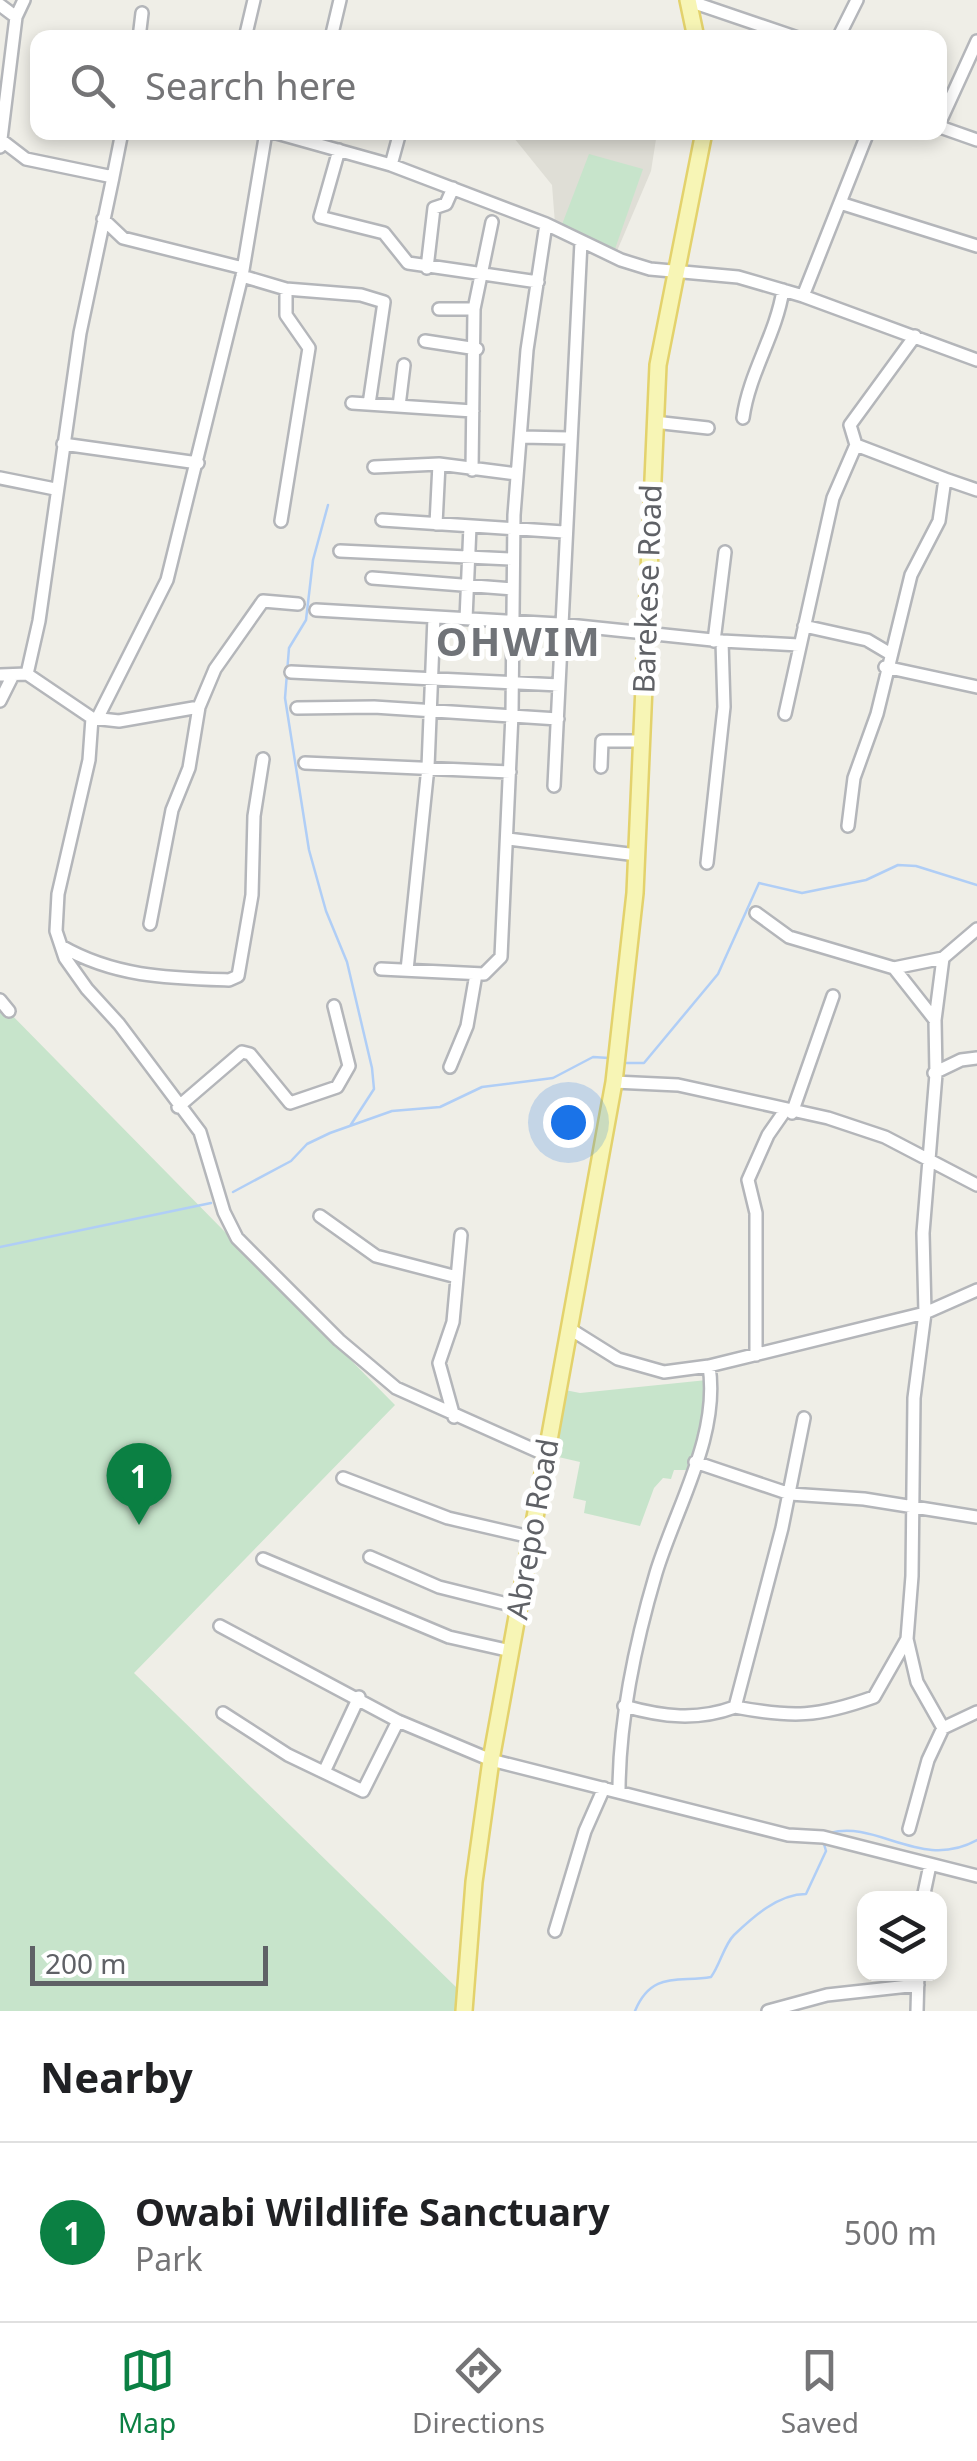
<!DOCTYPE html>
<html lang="en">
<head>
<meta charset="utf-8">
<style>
  body { margin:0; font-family:"Noto Sans",sans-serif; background:#f6f6f6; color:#202124 }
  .controls { position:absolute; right:30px; bottom:30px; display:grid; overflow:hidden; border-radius:20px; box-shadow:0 5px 15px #0003 }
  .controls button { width:90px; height:90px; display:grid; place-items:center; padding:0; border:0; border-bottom:2px solid #e0e0e0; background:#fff; color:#202124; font:50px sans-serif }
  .scale { position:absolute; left:30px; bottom:25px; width:238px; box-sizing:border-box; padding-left:10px; border:5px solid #5f6166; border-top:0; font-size:28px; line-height:35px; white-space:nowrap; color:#5f6166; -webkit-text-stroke:8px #fff; paint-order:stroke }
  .you { position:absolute; left:568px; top:1122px; width:35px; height:35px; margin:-25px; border:8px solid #fff; border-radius:50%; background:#1a73e8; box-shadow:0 0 0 15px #1a73e833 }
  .badge { display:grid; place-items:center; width:65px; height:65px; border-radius:50%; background:#0b8043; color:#fff; font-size:32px; font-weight:700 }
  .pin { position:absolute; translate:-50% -82px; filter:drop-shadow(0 2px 5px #0008) }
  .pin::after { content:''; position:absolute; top:52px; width:35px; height:30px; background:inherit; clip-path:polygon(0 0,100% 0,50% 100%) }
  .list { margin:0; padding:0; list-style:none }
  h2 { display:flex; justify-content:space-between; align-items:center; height:130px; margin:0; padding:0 40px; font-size:42px }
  h2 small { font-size:32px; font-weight:400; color:#757577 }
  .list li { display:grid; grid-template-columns:65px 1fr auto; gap:30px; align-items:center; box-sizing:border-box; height:180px; padding:0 40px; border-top:2px solid #e0e0e0 }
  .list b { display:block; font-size:38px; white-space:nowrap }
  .list p { margin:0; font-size:32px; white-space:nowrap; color:#757577 }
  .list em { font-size:32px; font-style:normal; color:#757577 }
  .icon { flex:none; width:55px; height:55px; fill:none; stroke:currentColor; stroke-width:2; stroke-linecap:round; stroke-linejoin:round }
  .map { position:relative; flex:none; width:977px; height:2011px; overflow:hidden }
  .search { position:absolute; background:#fff; box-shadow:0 5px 15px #0003; left:30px; right:30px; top:30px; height:110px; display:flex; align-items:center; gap:25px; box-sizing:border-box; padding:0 35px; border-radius:20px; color:#757577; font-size:38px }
  .sheet { height:310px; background:#fff }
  nav { display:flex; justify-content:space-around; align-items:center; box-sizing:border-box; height:140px; border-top:2px solid #e0e0e0; background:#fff; font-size:28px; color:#757577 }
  nav a { display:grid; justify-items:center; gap:5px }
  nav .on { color:#0b8043 }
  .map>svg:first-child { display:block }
  .education { fill:#dfded6 }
  .green { fill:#c7e4cb }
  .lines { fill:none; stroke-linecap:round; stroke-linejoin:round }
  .stream { stroke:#b0cef6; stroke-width:2.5 }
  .minor-casing { stroke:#b4b6ba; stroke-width:16 }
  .major-casing { stroke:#e3d26c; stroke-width:20 }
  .minor { stroke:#fff; stroke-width:11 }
  .major { stroke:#f7f5b5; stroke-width:15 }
  .labels { text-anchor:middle; stroke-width:10; stroke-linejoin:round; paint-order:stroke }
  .street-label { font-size:30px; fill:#5f6166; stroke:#fff }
  .district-label { font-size:40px; font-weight:bold; letter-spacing:2.5px; fill:#707378; stroke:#fff }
</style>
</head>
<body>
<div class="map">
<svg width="977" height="2011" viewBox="0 0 977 2011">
  <rect width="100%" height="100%" fill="#efeee7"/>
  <path class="education" d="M510 133H657L651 171 617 251 555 224 552 185Z"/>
  <path class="green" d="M589 154 643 169 615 249 561 227Z
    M0 1003 395 1405 134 1673 457 1988V2011H0Z
    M707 1380 700 1434 689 1470H674L671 1479 663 1478 654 1488 640 1526 584 1513 586 1501 573 1498 580 1462 554 1456 565 1390 580 1393Z"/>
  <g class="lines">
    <path class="stream" d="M328 505 313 560 306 620 289 648 285 698 309 850 326 911 347 962 372 1068 374 1089 350 1126
      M621 1063H644L718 974 759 883 802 893 866 880 898 865 916 866 977 885
      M233 1192 291 1161 307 1144 330 1133 392 1111 440 1107 482 1087 553 1078 593 1057 609 1058
      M0 1247 211 1203
      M830 1833C878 1820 921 1871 977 1840
      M635 2011C652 1970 680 1983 711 1977 720 1965 724 1945 734 1935 753 1917 778 1894 806 1894L826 1851 824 1844"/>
    <defs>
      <path id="minor" d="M689 1 798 38
        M0 5 16 17 0 147
        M16 17 24 0
        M139 38 142 13
        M245 38 254 0
        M331 38 340 0
        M838 38 857 0
        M940 122 977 41
        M940 127 977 140
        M273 132 391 165 546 224 621 260 650 269 738 277 803 296 977 360
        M0 139 26 159 113 177 122 132
        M339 150 320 217 384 233 408 263 538 282
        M391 165 400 132
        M840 203 977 246
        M103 219 123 238 243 268
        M427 268 434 208 446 204 453 188
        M242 276 286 289 361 295 384 302 369 404
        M803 296 868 132
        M439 309H474L492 222
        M425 341 477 349
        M352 403 473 411
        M399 406 404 365
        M743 418C749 373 776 335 783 290
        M654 422 708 428
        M521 437 569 438
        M63 444 198 463
        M374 467 439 464 517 474
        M472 470 474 309
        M0 478 55 489
        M945 479 977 490
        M382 520 564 532
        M281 521 309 348 286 315V289
        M436 524 439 464
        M340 551 512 559
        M372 578 512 589
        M316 610 559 624 722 641 724 707 707 863
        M466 619 470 526
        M804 626 867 640 889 653
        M714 641 725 552
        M722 641 799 645
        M885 667 977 687
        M291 672 559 685
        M27 674 92 718 119 721 199 707 189 768 172 810 150 924
        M0 675 27 674 39 621 80 333 113 177
        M0 701 12 677
        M199 707 215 669 263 601 298 604
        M297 708 374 707 558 719
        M785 714 833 498 856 445
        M99 715 167 580 242 276 266 132
        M92 718 89 760 58 894 56 931 65 958 87 989 119 1024 200 1132 224 1212 237 1238 339 1340 396 1388 546 1455
        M305 763 510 772
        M601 767 602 741H642
        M554 786 581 242
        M848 826 854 778 877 714 911 575 939 521 945 479 856 445 850 425 915 336
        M508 839 637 855
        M756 913 789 937 894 968 935 1020 936 1074 923 1233 925 1313 914 1398 912 1576 907 1639 917 1682 943 1728 928 1760 909 1829
        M61 946C115 977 168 978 229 980L238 976 252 895 254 816 263 759
        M894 968 943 958
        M381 969 484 974 501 957 512 714 514 515 527 350 546 224
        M407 970 428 767 434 617
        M0 1000 9 1011
        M935 1020 943 958 977 929
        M450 1067 467 1026 476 974
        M934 1073 961 1060 977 1058
        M614 1082 678 1085 828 1118 885 1137 977 1185
        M178 1107 242 1052 250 1054 290 1103 337 1087 349 1066 334 1006
        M792 1113 833 996
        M320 1216 376 1256 457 1277
        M570 1329 618 1359 664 1372 709 1366 925 1313 977 1290
        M756 1355V1213L748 1180 768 1135 784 1112
        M454 1417 439 1363 453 1322 461 1235
        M695 1462 790 1494 864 1499 977 1517
        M343 1478 448 1518 530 1537
        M370 1557 439 1587 519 1607
        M263 1559 449 1637 511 1651
        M220 1626 398 1721 491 1760 788 1835 823 1837 977 1876
        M624 1706C663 1717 697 1721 735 1707L782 1528 804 1418
        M735 1707C793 1718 818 1717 874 1697L907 1639
        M223 1713 288 1755 363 1791 398 1721
        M943 1728 977 1712
        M324 1772 359 1697
        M619 1792C619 1718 635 1644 656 1573 676 1507 720 1436 709 1366
        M923 1898 930 1865
        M555 1931 585 1831 604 1788
        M768 2011 827 1995 918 1985
        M917 2011 918 1974"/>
      <path id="major" d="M688 0 696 38
        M464 2011 474 1882 491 1760 614 1082 635 893 658 365 704 132"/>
    </defs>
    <use href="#minor" class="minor-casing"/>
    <use href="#major" class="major-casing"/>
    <use href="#minor" class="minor"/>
    <use href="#major" class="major"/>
  </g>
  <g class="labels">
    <g class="street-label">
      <text transform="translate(648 589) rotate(-88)" y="10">Barekese Road</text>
      <text transform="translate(533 1529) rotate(-80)" y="10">Abrepo Road</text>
    </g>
    <g class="district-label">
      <text x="519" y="656">OHWIM</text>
    </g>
  </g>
</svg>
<div class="controls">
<button><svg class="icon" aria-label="layers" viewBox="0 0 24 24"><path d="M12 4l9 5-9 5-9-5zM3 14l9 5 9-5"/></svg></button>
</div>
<div class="scale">200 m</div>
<div class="you"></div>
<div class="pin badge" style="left:139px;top:1525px">1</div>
<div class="search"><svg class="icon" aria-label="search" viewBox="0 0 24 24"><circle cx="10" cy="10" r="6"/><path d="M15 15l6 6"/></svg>Search here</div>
</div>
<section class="sheet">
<h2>Nearby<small></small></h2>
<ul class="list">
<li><span class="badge">1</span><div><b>Owabi Wildlife Sanctuary</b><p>Park</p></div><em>500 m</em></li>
</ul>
</section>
<nav>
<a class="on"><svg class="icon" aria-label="map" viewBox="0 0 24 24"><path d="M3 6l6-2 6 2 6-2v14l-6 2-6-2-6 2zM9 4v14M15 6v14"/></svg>Map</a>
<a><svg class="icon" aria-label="directions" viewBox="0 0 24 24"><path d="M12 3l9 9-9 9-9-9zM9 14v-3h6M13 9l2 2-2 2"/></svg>Directions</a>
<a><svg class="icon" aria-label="saved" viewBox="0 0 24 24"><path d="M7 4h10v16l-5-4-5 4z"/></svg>Saved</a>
</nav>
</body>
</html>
